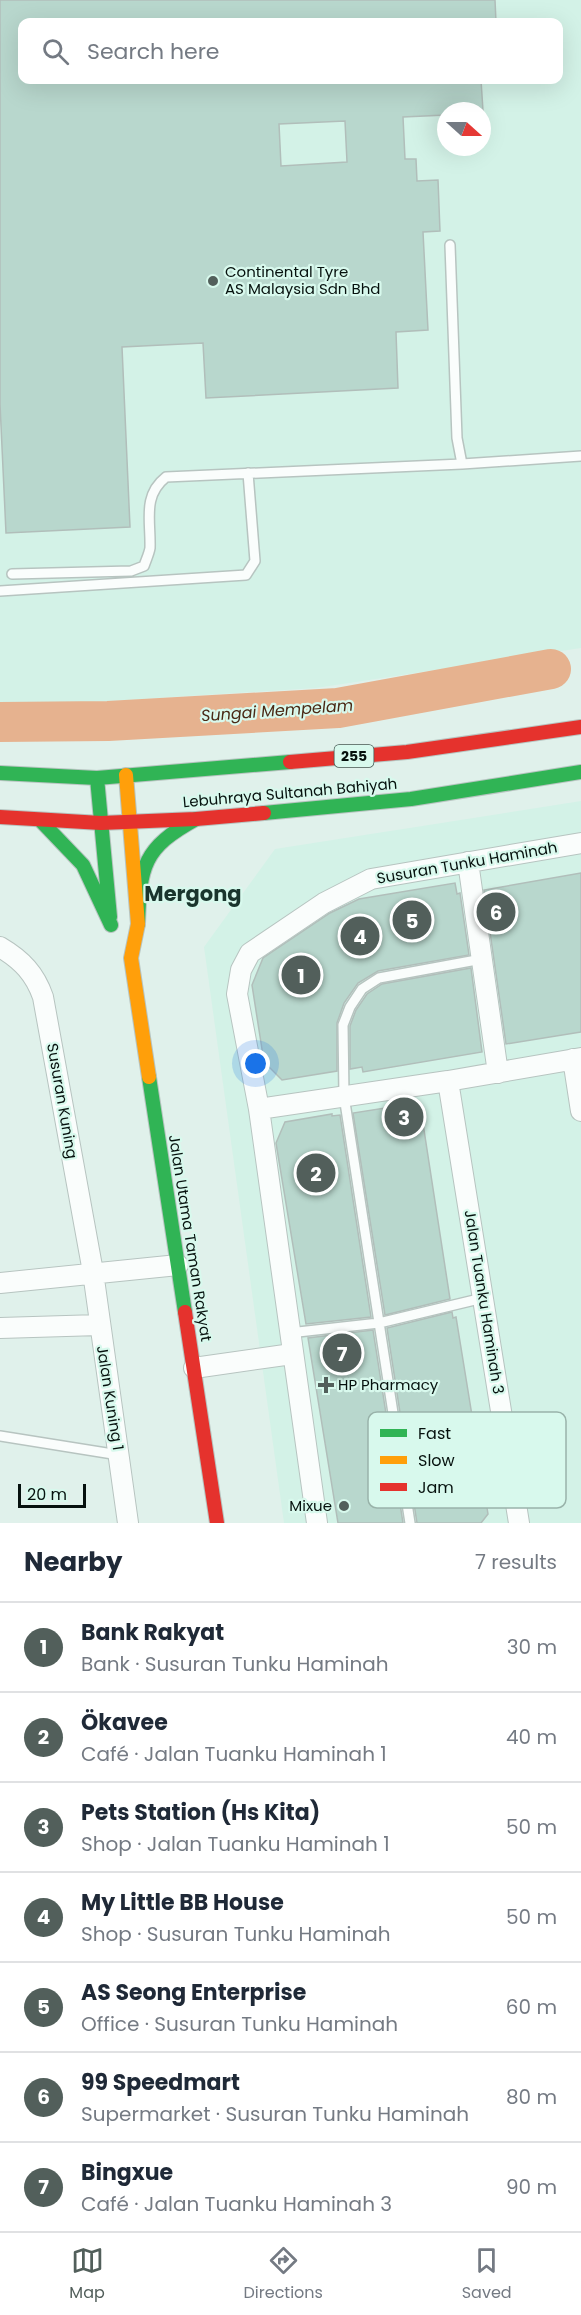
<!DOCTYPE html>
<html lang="en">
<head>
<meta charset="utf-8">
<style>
  body { margin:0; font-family:Poppins,sans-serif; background:#f6f6f7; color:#1f2937 }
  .compass { position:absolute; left:437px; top:102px; width:54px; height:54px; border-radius:50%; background:#fff; box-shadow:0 6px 24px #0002; rotate:111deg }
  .scale { position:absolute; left:18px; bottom:15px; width:68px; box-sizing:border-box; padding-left:6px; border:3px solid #06110e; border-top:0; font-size:16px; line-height:21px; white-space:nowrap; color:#06110e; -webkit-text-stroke:4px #d8f9ed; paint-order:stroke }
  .you { position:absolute; left:256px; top:1064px; width:21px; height:21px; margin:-15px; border:4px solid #fff; border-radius:50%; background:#1a73e8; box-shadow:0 0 0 9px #1a73e833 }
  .badge { display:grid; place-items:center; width:39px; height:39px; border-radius:50%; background:#525f5b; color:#fff; font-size:20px; font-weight:700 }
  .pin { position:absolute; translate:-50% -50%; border:3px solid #fff; box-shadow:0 2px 6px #0006 }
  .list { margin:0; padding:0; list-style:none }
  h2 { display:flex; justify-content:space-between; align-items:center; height:78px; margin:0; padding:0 24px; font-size:26px }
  h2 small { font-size:20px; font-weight:400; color:#747a83 }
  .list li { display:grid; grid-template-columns:39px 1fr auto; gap:18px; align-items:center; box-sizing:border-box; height:90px; padding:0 24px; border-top:2px solid #e0e1e3 }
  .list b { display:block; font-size:22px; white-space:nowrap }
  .list p { margin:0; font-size:20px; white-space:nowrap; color:#747a83 }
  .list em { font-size:20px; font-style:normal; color:#747a83 }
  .icon { flex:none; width:33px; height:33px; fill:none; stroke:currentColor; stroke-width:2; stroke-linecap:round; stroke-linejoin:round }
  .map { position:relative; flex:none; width:581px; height:1523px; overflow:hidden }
  .search { position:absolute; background:#fff; box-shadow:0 6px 24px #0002; left:18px; right:18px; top:18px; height:66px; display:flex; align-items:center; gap:15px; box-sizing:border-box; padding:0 21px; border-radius:12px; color:#747a83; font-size:22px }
  .sheet { height:708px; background:#fff }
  nav { display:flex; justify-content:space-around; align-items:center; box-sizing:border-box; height:84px; border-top:2px solid #e0e1e3; background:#fff; font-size:16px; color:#747a83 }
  nav a { display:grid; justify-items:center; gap:3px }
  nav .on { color:#525f5b }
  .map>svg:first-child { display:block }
  .built { fill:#d3f2e7; fill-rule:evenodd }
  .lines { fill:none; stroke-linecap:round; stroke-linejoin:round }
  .river { stroke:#e6b28f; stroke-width:40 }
  .building { fill:#b8d7cd; stroke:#b1beba; stroke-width:1.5; fill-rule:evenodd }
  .lane-casing { stroke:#b7c4c0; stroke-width:12 }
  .street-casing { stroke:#b7c4c0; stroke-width:22 }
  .fast-casing { stroke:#b7c4c0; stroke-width:16 }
  .slow-casing { stroke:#b7c4c0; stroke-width:16 }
  .jam-casing { stroke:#b7c4c0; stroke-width:16 }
  .lane { stroke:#fafdfc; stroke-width:9 }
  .street { stroke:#fafdfc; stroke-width:20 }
  .fast { stroke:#30b455; stroke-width:14 }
  .slow { stroke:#ff9f0a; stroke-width:14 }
  .jam { stroke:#e5322d; stroke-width:14 }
  .poi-dot { fill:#525f5b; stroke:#d8f9ed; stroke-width:2 }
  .labels { text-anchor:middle; stroke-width:4.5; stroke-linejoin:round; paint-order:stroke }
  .shield { fill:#d8f9ed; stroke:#455751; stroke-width:1.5 }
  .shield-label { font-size:14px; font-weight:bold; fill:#06110e }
  .poi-label { font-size:15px; fill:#06110e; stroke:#d8f9ed; text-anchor:start }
  .street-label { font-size:15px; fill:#06110e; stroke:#d8f9ed }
  .water-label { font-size:16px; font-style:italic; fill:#4a2915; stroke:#d8f9ed }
  .district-label { font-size:21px; font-weight:bold; fill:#1a352d; stroke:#d8f9ed }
  .key { fill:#d8f9ed; stroke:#99b3aa; stroke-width:1.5 }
  .key-label { font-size:16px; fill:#06110e }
</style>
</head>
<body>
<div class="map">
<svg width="581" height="1523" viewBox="0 0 581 1523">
  <rect width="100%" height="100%" fill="#e0f1eb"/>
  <path class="built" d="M0 0H581V648L316 688 0 708ZM22 22H558V80H22ZM446 111H482V147H446Z
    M581 801V1523H284L204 947 275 849Z"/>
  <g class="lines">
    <path class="river" d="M0 722 108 721 338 708 551 669"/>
  </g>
  <path class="building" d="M0 0H495L496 22H22V80H481L483 111H446V115L403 117 405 159H416L417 181 438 180 440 231 423 232 428 330 396 332 398 388 206 398 203 343 122 347 130 527 6 533 0 404ZM345 121 347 162 281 166 279 124Z
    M581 873V1032L506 1044 484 890Z
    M455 883 457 894 460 893 469 955 378 971 358 983 344 1003 337 1023V1071L282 1080 264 1062 252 985 263 958 330 913 359 899Z
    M471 968 482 1052 363 1072 362 1067 350 1069V1026L356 1010 367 994 382 984Z
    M404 1105 422 1117 450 1299 385 1315 353 1113Z
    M332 1114V1116L340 1115 371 1317 306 1324 276 1143 285 1122Z
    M452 1312 453 1318 456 1317 488 1514 481 1523H417L387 1328Z
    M373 1330 403 1523H338L308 1338Z"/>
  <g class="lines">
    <defs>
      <path id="lane" d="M450 245 457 438 462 464 581 456
        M12 574 131 571 144 566C146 560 149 554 150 548 151 521 142 496 166 477L462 464
        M0 591 246 575 255 561 248 473
        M289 1333 379 1323 483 1298
        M0 1436 119 1455
        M410 1523 344 1096 343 1025 350 1007 362 989 379 978 482 959"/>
      <path id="street" d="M468 862 498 1073
        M0 947C22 960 35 974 43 997L93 1272 128 1523
        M573 1059 581 1111
        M448 1081 519 1523
        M259 1109 448 1081 581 1058
        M0 1283 178 1265
        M0 1328 99 1325
        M194 1368 292 1354
        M317 1523 259 1109 237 994 241 970 250 953 324 903 371 879 581 843"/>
      <path id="fast" d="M0 773 97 778 290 762
        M97 778 110 917
        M264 813 411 799 581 772
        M40 820 83 865 111 925
        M138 924C140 866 143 848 196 819
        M149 1077 185 1312"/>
      <path id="slow" d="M126 775 138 924 131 958 149 1077"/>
      <path id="jam" d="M290 762 407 752 581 727
        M0 817 101 823 196 819 264 813
        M185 1312 217 1523"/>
    </defs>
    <use href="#lane" class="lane-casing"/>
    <use href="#street" class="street-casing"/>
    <use href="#fast" class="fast-casing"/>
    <use href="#slow" class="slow-casing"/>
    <use href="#jam" class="jam-casing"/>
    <use href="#lane" class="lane"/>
    <use href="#street" class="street"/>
    <use href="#fast" class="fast"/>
    <use href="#slow" class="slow"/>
    <use href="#jam" class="jam"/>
  </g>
  <g class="poi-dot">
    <circle cx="213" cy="281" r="6"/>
    <path d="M323 1376h6v6h6v6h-6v6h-6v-6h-6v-6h6z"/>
    <circle cx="344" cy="1506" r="6"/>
  </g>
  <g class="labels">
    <rect class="shield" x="334.5" y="745" width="39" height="22" rx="4.5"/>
    <g class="shield-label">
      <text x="354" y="761">255</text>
    </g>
    <g class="poi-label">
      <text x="225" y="277">Continental Tyre<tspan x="225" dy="17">AS Malaysia Sdn Bhd</tspan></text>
      <text x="338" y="1390">HP Pharmacy</text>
      <text x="332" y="1511" text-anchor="end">Mixue</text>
    </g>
    <g class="street-label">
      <text transform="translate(290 793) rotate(-5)" y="5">Lebuhraya Sultanah Bahiyah</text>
      <text transform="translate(467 863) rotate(-10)" y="5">Susuran Tunku Haminah</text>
      <text transform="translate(62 1101) rotate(80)" y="5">Susuran Kuning</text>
      <text transform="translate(190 1238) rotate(81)" y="5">Jalan Utama Taman Rakyat</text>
      <text transform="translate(484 1302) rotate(81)" y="5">Jalan Tuanku Haminah 3</text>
      <text transform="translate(110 1398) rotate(81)" y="5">Jalan Kuning 1</text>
    </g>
    <g class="water-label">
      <text transform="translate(277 710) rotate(-4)" y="6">Sungai Mempelam</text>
    </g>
    <g class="district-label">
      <text x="193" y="901">Mergong</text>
    </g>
  </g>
  <rect x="368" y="1412" width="198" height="96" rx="9" class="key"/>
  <rect x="380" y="1429" width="27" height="8" fill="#30b455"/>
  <rect x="380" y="1456" width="27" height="8" fill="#ff9f0a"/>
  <rect x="380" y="1483" width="27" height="8" fill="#e5322d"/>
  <g class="key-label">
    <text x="418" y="1439">Fast</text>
    <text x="418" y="1466">Slow</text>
    <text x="418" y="1493">Jam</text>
  </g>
</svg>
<svg class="compass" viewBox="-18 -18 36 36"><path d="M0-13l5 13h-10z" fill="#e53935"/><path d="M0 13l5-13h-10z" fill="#747a83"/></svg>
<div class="scale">20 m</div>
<div class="you"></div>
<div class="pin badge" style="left:301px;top:975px">1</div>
<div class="pin badge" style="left:316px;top:1173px">2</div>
<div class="pin badge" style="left:404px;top:1117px">3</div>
<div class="pin badge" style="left:360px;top:936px">4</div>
<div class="pin badge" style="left:412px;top:920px">5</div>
<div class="pin badge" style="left:496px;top:912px">6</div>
<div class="pin badge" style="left:342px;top:1353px">7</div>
<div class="search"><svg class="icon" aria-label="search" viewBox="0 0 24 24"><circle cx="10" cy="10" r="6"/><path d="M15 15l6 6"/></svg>Search here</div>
</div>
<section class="sheet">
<h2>Nearby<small>7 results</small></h2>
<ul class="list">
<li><span class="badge">1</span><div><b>Bank Rakyat</b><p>Bank · Susuran Tunku Haminah</p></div><em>30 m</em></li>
<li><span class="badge">2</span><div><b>Ökavee</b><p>Café · Jalan Tuanku Haminah 1</p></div><em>40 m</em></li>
<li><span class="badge">3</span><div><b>Pets Station (Hs Kita)</b><p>Shop · Jalan Tuanku Haminah 1</p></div><em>50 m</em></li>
<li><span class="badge">4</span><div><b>My Little BB House</b><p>Shop · Susuran Tunku Haminah</p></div><em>50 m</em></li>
<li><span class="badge">5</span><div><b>AS Seong Enterprise</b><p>Office · Susuran Tunku Haminah</p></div><em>60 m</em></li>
<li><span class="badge">6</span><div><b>99 Speedmart</b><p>Supermarket · Susuran Tunku Haminah</p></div><em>80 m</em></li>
<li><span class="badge">7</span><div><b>Bingxue</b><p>Café · Jalan Tuanku Haminah 3</p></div><em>90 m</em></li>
</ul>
</section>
<nav>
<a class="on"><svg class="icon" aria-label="map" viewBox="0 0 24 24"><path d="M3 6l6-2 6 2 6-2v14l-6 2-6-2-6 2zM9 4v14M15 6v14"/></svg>Map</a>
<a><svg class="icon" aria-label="directions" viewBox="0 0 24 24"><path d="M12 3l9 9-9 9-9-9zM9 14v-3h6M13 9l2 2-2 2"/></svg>Directions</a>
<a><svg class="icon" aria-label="saved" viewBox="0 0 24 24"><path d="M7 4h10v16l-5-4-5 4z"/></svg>Saved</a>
</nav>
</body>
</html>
